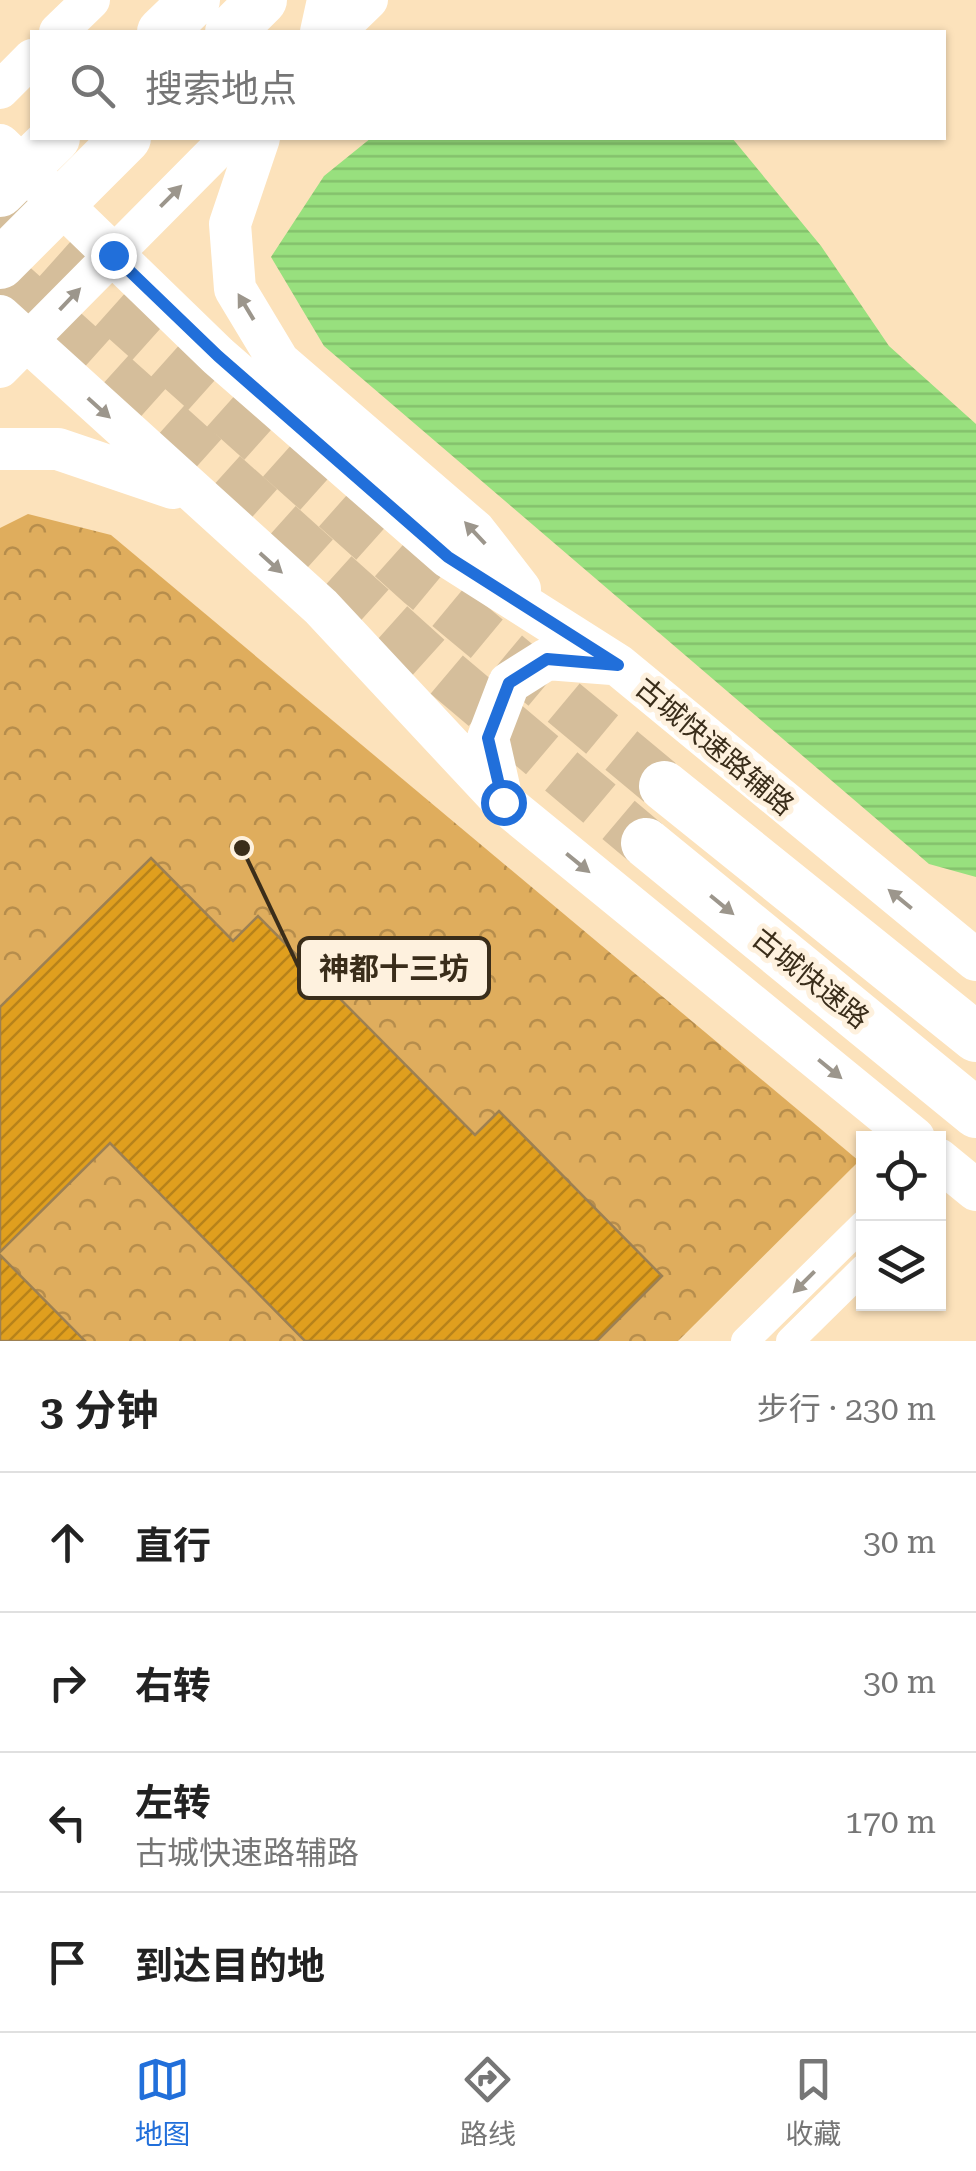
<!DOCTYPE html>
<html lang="zh">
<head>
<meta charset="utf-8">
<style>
  body { margin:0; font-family:"Roboto Serif","Noto Sans SC",serif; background:#f6f6f6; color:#222 }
  .controls { position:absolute; right:30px; bottom:30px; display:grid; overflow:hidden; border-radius:0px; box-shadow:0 2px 8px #0004 }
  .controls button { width:90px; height:90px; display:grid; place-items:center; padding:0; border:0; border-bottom:2px solid #e0e0e0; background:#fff; color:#222; font:50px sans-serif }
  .stop { position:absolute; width:30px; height:30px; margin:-22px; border:8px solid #216fda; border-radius:50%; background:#fff }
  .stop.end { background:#216fda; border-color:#fff; box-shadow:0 2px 10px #0008 }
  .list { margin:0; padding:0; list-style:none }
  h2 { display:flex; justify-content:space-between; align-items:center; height:130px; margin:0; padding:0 40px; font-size:42px }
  h2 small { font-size:32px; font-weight:400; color:#767676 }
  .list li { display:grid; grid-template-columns:65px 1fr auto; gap:30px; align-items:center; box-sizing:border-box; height:140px; padding:0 40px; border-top:2px solid #e0e0e0 }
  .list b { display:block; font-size:38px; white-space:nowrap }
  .list p { margin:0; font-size:32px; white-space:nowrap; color:#767676 }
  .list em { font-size:32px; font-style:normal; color:#767676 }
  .icon { flex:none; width:55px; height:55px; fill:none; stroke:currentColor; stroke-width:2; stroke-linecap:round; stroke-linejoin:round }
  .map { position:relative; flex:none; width:976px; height:1341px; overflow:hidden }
  .search { position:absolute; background:#fff; box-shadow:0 2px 8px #0004; left:30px; right:30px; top:30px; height:110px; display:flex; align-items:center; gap:25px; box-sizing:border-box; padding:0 35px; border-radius:0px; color:#767676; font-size:38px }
  .sheet { height:690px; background:#fff }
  nav { display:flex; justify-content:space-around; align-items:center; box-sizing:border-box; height:140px; border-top:2px solid #e0e0e0; background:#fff; font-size:28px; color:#767676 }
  nav a { display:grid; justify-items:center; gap:5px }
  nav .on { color:#216fda }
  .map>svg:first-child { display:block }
  .park { fill:url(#park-crowns) }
  .water { fill:url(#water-rules) }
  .building { fill:url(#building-hatch); stroke:#9d8052; stroke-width:2.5 }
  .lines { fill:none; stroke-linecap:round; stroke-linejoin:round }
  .highway-tunnel { stroke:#d5be9b; stroke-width:50; stroke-dasharray:50 25; stroke-linecap:butt }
  .street { stroke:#fff; stroke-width:28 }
  .secondary { stroke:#fff; stroke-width:38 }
  .primary { stroke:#fff; stroke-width:42 }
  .highway { stroke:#fff; stroke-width:50 }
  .oneway { fill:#9c968c }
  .route { stroke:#216fda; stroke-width:12 }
  .labels { text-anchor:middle; stroke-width:10; stroke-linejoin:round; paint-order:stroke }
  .street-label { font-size:28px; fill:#3a2d1a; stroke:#fef1de }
  .leader { fill:none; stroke:#3a2d1a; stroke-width:4 }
  .callout-dot { fill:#3a2d1a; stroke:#fef1de; stroke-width:4 }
  .callout { fill:#fef1de; stroke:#3a2d1a; stroke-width:4 }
  .callout-label { font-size:30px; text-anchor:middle; font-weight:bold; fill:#3a2d1a }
</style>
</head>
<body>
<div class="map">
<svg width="976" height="1341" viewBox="0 0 976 1341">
  <defs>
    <pattern id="park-crowns" width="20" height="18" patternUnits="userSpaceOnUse" patternTransform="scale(2.5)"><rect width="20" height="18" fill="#dfad5d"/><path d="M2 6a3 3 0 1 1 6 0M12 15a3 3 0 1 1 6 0" fill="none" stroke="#b68d4c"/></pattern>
    <pattern id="water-rules" width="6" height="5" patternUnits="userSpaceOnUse" patternTransform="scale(2.5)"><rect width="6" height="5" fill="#98e07e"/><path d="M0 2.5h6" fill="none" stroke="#84c06c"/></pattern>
    <pattern id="building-hatch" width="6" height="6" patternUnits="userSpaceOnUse" patternTransform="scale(2.5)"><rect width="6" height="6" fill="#e09f1e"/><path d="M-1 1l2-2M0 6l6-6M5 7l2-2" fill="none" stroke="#b7821a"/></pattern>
  </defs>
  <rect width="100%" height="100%" fill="#fce2bb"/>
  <path class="park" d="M28 514 111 535 859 1161 678 1341H0V528Z"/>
  <path class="water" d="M371 138H732L821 246 889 346 976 424V877L929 864 324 346 271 257 324 176Z"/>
  <path class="building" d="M151 858 233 941 258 916 475 1135 499 1111 662 1276 597 1341H305L110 1143 0 1252V1007Z
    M0 1255 85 1341H0Z"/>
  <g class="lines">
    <path class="highway-tunnel" d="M0 208 421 584 664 786
      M0 274 433 663 646 843"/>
    <path class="street" d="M745 1341 864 1224
      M790 1341 864 1268"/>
    <path class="secondary" d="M58 32 91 0
      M336 32 369 0
      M0 90 32 58
      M0 369 229 138"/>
    <path class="primary" d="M321 32 328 0
      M259 138 230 224 235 289 279 362 475 531 520 589
      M0 145 218 356 448 557 618 665 976 960
      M0 316 321 607 503 802 914 1138
      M0 449H58L173 488
      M502 800 488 738 509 683 547 659 612 664
      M938 1159 976 1190"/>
    <path class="highway" d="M162 32 195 0
      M230 32 262 0
      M0 192 55 138
      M0 264 126 138
      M664 786 976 1037
      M646 843 976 1113"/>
  </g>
  <defs><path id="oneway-solid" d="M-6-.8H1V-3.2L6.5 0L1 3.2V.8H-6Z" transform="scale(2.5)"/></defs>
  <g class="oneway">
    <use href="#oneway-solid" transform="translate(171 196) rotate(-45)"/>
    <use href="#oneway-solid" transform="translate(70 299) rotate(-46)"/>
    <use href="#oneway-solid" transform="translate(246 307) rotate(-121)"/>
    <use href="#oneway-solid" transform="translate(99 408) rotate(42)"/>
    <use href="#oneway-solid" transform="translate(475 533) rotate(-133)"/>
    <use href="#oneway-solid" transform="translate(271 563) rotate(42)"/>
    <use href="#oneway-solid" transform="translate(578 863) rotate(39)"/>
    <use href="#oneway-solid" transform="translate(900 899) rotate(-141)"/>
    <use href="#oneway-solid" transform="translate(722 905) rotate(39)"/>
    <use href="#oneway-solid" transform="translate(830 1069) rotate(39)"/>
    <use href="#oneway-solid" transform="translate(804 1282) rotate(135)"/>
  </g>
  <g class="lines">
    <path class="route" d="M113 255 218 356 448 557 618 665 547 659 509 683 488 738 503 802"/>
  </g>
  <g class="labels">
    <g class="street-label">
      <text transform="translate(715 746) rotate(40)" y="10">古城快速路辅路</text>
      <text transform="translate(811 978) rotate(39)" y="10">古城快速路</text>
    </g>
  </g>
  <path class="leader" d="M242 848L299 968"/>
  <circle class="callout-dot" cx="242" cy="848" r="10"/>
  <rect class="callout" x="299" y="938" width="190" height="60" rx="10"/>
  <g class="callout-label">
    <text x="394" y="979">神都十三坊</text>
  </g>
</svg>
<div class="controls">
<button><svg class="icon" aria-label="locate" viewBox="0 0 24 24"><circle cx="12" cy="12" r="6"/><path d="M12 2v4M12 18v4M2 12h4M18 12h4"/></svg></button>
<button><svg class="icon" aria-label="layers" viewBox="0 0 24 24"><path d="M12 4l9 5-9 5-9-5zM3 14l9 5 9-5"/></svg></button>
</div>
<div class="stop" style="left:503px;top:802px"></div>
<div class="stop end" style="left:113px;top:255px"></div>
<div class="search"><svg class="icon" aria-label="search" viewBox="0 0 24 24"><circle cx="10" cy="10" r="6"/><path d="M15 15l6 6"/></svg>搜索地点</div>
</div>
<section class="sheet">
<h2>3 分钟<small>步行 · 230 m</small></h2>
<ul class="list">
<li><svg class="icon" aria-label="ahead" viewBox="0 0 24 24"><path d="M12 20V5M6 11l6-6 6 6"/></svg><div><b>直行</b></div><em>30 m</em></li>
<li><svg class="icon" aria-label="right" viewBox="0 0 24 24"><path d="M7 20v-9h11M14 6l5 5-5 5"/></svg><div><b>右转</b></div><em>30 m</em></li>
<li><svg class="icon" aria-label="left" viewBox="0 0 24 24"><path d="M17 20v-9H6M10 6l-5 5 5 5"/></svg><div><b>左转</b><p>古城快速路辅路</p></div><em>170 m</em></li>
<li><svg class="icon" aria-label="arrive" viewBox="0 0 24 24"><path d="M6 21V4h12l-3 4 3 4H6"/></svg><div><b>到达目的地</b></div></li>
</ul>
</section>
<nav>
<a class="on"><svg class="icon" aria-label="map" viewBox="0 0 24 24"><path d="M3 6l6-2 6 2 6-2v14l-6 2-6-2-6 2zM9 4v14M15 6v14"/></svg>地图</a>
<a><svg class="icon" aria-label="directions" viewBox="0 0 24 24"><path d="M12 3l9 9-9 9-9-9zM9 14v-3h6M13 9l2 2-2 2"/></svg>路线</a>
<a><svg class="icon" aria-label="saved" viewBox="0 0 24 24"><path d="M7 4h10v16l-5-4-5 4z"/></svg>收藏</a>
</nav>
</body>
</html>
